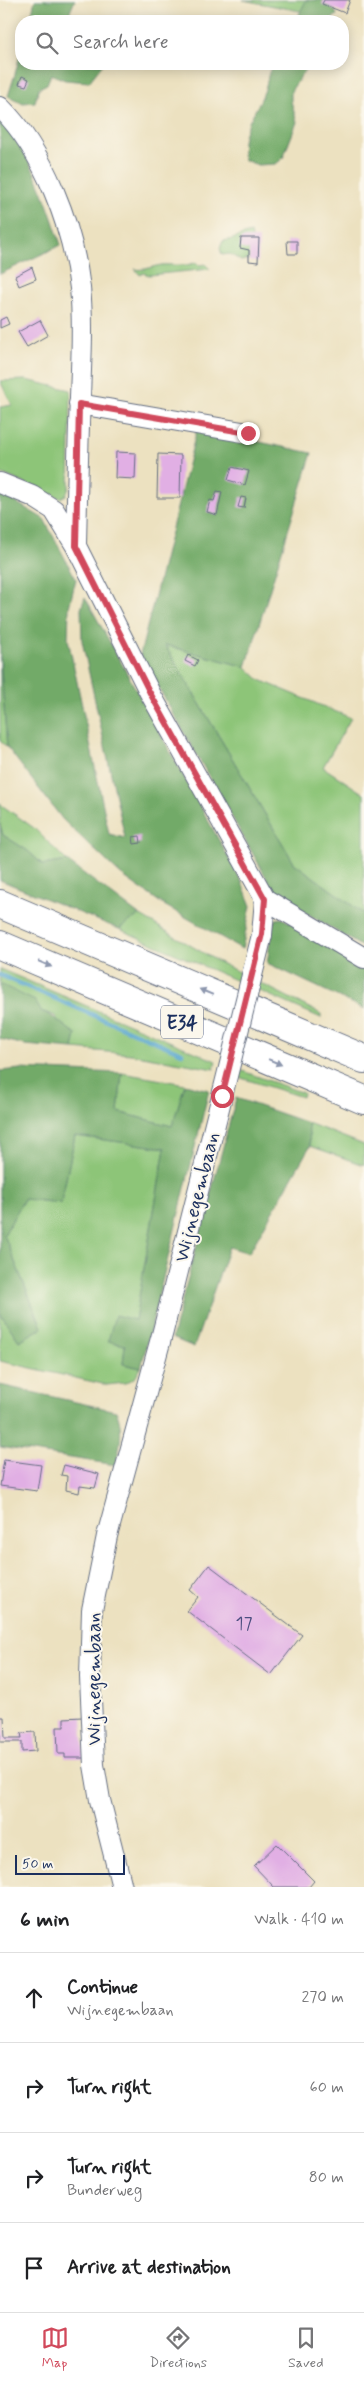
<!DOCTYPE html>
<html lang="en">
<head>
<meta charset="utf-8">
<style>
  body { margin:0; font-family:Mynerve,sans-serif; background:#f2f2f2; color:#202124 }
  .scale { position:absolute; left:15px; bottom:12px; width:110px; box-sizing:border-box; padding-left:5px; border:2px solid #1b2f5e; border-top:0; font-size:14px; line-height:18px; white-space:nowrap; color:#1b2f5e; -webkit-text-stroke:4px #fbf7ec; paint-order:stroke }
  .stop { position:absolute; width:15px; height:15px; margin:-11px; border:4px solid #d1495b; border-radius:50%; background:#fff }
  .stop.end { background:#d1495b; border-color:#fff; box-shadow:0 1px 5px #0008 }
  .list { margin:0; padding:0; list-style:none }
  h2 { display:flex; justify-content:space-between; align-items:center; height:65px; margin:0; padding:0 20px; font-size:21px }
  h2 small { font-size:16px; font-weight:400; color:#757577 }
  .list li { display:grid; grid-template-columns:32px 1fr auto; gap:15px; align-items:center; box-sizing:border-box; height:90px; padding:0 20px; border-top:1px solid #e0e0e0 }
  .list b { display:block; font-size:19px; white-space:nowrap }
  .list p { margin:0; font-size:16px; white-space:nowrap; color:#757577 }
  .list em { font-size:16px; font-style:normal; color:#757577 }
  .icon { flex:none; width:28px; height:28px; fill:none; stroke:currentColor; stroke-width:2; stroke-linecap:round; stroke-linejoin:round }
  .map { position:relative; flex:none; width:364px; height:1887px; overflow:hidden }
  .search { position:absolute; background:#fff; box-shadow:0 2px 12px #0003; left:15px; right:15px; top:15px; height:55px; display:flex; align-items:center; gap:12px; box-sizing:border-box; padding:0 18px; border-radius:20px; color:#757577; font-size:19px }
  .sheet { height:425px; background:#fff }
  nav { display:flex; justify-content:space-around; align-items:center; box-sizing:border-box; height:70px; border-top:1px solid #e0e0e0; background:#fff; font-size:14px; color:#757577 }
  nav a { display:grid; justify-items:center; gap:2px }
  nav .on { color:#d1495b }
  .map>svg:first-child { display:block }
  .green { fill:#8dc578; stroke:#547a6b }
  .forest { fill:#72aa68; stroke:#466c63 }
  .lines { fill:none; stroke-linecap:round; stroke-linejoin:round }
  .stream { stroke:#54a5ce; stroke-width:4.5 }
  .building { fill:#e1afe4 }
  .minor-casing { stroke:#646d80; stroke-width:22 }
  .highway-casing { stroke:#646d80; stroke-width:30 }
  .minor { stroke:#fff; stroke-width:20 }
  .highway { stroke:#fff; stroke-width:28 }
  .minor-bridge-casing { stroke:#646d80; stroke-width:22; stroke-linecap:butt }
  .minor-bridge { stroke:#fff; stroke-width:20 }
  .oneway { fill:#8d97ae }
  .route { stroke:#d1495b; stroke-width:6 }
  .labels { text-anchor:middle; stroke-width:4; stroke-linejoin:round; paint-order:stroke }
  .number-label { font-size:18px; fill:#4c4f80 }
  .shield { fill:#fbf7ec; stroke:#5e6b89; stroke-width:1 }
  .shield-label { font-size:19px; font-weight:bold; fill:#1b2f5e }
  .street-label { font-size:20px; fill:#1b2f5e; stroke:#fbf7ec }
</style>
</head>
<body>
<div class="map">
<svg width="364" height="1887" viewBox="0 0 364 1887">
  <rect width="100%" height="100%" fill="#fbf7ec"/>
  <filter id="ink" filterUnits="userSpaceOnUse"><feTurbulence type="fractalNoise" baseFrequency=".02" numOctaves="2"/><feDisplacementMap in="SourceGraphic" scale="10" xChannelSelector="R" yChannelSelector="G"/><feConvolveMatrix kernelMatrix="1 2 1 2 8 2 1 2 1" color-interpolation-filters="sRGB"/></filter>
  <filter id="wash" filterUnits="userSpaceOnUse"><feTurbulence type="fractalNoise" baseFrequency=".0096" numOctaves="4" result="noise"/><feDisplacementMap in="SourceGraphic" scale="20" xChannelSelector="R" yChannelSelector="G"/><feGaussianBlur stdDeviation="1.12" result="paint"/><feColorMatrix in="noise" values="0 0 0 0 0 0 0 0 0 0 0 0 0 0 0 0 0 1.4 0 .05"/><feComposite in="paint" operator="in"/></filter>
  <g filter="url(#wash)">
    <rect width="100%" height="100%" fill="#ece1c0"/>
    <path class="green" d="M243 0H309L305 12Z
      M251 233 254 246 253 258 241 261 230 254 222 255 220 248 223 241C234 240 240 235 251 233Z
      M194 263 200 265 205 264 210 269 149 275 143 273 140 275 135 269C146 271 152 266 162 265 173 264 184 267 194 263Z
      M26 380 71 390 69 488 66 495 60 498 0 473V407L12 405 0 381Z
      M165 645 246 667 260 680 351 718 323 767 364 794V914L294 863Z
      M0 656 7 747 0 741Z
      M0 804 34 828 67 861 43 865 28 851 3 835 0 825Z
      M139 915 217 961 321 1014V1018L119 929Z
      M0 969 216 1061 214 1069 131 1054 73 1049 76 1034 61 1025 55 1016 41 1011 0 984Z
      M237 1069 303 1093 302 1097 235 1076Z
      M122 1073 185 1084 172 1126 118 1112Z
      M308 1123 364 1145V1165L310 1146Z
      M75 1136 165 1148 135 1320 109 1341 125 1345 123 1364 141 1368 135 1378 125 1383 107 1385 0 1361V1313L19 1341 42 1328 4 1235 24 1199 61 1203Z"/>
    <path class="forest" d="M35 0H75L66 21H30Z
      M306 0H329L337 15 329 21H296Z
      M21 39V64H103L89 82 65 80 51 74 47 84 39 88 35 102 23 103 8 96C14 77 21 58 21 39Z
      M274 64H309L291 91V101L297 122 283 158 276 164 258 165 244 160C237 129 258 113 266 86 268 77 268 71 274 64Z
      M0 120C34 159 45 197 61 245L0 274Z
      M197 429 312 453 246 667 165 645 294 863 364 914V948L280 897 270 884 140 655Z
      M0 493 44 519 76 579 69 607 68 639 109 834 125 838 82 641 81 609 85 597 242 882 251 906 242 949 164 905 120 874 63 820 7 747 0 656Z
      M0 825 3 835 28 851 43 865 67 861 139 915 119 929 0 880Z
      M282 918 364 965V1009L267 963C270 949 269 931 276 919Z
      M0 984 35 1001 41 1011C55 1016 63 1026 76 1034L73 1049 25 1045 0 1039Z
      M20 1069 122 1073 118 1112 172 1126 185 1084 209 1090 141 1368 123 1364 125 1345 108 1341 115 1315 135 1320 165 1148 75 1136 61 1203 24 1199 4 1235 42 1328 19 1341 0 1313V1071Z
      M236 1098 308 1123 310 1146 249 1253 229 1247 194 1347 172 1338Z
      M0 1385 116 1411C124 1430 120 1445 116 1465L0 1447Z"/>
    <g class="lines">
      <path class="stream" d="M0 975 182 1053"/>
    </g>
    <g id="blocks">
      <path class="building" d="M324 0H350L345 13 322 4Z
        M22 76 29 79 26 86 19 84Z
        M241 238H259L258 262 249 261V250L240 248Z
        M287 241H297V254H288Z
        M32 267 36 279 19 286 15 276Z
        M6 317 9 324 0 328V320Z
        M40 320 48 335 27 347 18 332Z
        M116 452 136 453 135 479 115 478Z
        M158 454 181 455 180 498H157Z
        M232 467 249 471 245 485 228 480Z
        M217 491 222 492 217 515 207 512 210 500 214 501Z
        M241 497 246 498 244 508 238 507Z
        M188 655 198 660 195 666 185 661Z
        M140 836 141 843 134 844 133 837Z
        M4 1460 41 1465 37 1491 0 1486Z
        M64 1465 99 1474 95 1488 80 1486 79 1493 66 1490 67 1476 61 1475Z
        M209 1565 302 1635 271 1675 187 1611 198 1597 190 1590Z
        M0 1717H4L5 1738H22L21 1733 35 1732 36 1751 22 1752V1742H0Z
        M82 1717 84 1758H65V1754H58L57 1727H64V1718Z
        M277 1844 314 1881 309 1887H274L254 1866Z"/>
    </g>
  </g>
  <g filter="url(#ink)">
    <use href="#blocks" fill-opacity="0" stroke="#646d80" stroke-width="1"/>
    <g class="lines">
      <defs>
        <path id="minor" d="M0 107C44 150 73 228 80 288 84 325 81 362 80 398 78 447 77 497 76 546
          M79 404 248 433
          M0 483 32 496 54 510 76 546 150 693 265 899 262 935
          M265 899 364 958
          M122 1887 100 1800 94 1765 90 1677 92 1610 107 1536 163 1331 222 1096"/>
        <path id="highway" d="M0 904 364 1059
          M0 945 364 1100"/>
      </defs>
      <use href="#minor" class="minor-casing"/>
      <use href="#highway" class="highway-casing"/>
      <use href="#minor" class="minor"/>
      <use href="#highway" class="highway"/>
      <defs>
        <path id="minor-bridge" d="M222 1096 262 935"/>
      </defs>
      <use href="#minor-bridge" class="minor-bridge-casing"/>
      <use href="#minor-bridge" class="minor-bridge"/>
    </g>
    <defs><path id="oneway-solid" d="M-6-.8H1V-3.2L6.5 0L1 3.2V.8H-6Z" transform="scale(1.25)"/></defs>
    <g class="oneway">
      <use href="#oneway-solid" transform="translate(45 964) rotate(23)"/>
      <use href="#oneway-solid" transform="translate(206 992) rotate(-157)"/>
      <use href="#oneway-solid" transform="translate(275 1062) rotate(23)"/>
    </g>
  </g>
  <g class="lines" filter="url(#ink)">
    <path class="route" d="M222 1096 262 934 265 899 150 693 76 546 79 404 248 433"/>
  </g>
  <g class="labels">
    <g class="number-label">
      <text x="244" y="1629">17</text>
    </g>
    <rect class="shield" x="161" y="1005.5" width="42" height="33" rx="4"/>
    <g class="shield-label">
      <text x="182" y="1029">E34</text>
    </g>
    <g class="street-label">
      <text transform="translate(196 1197) rotate(-76)" y="7">Wijnegembaan</text>
      <text transform="translate(93 1679) rotate(-90)" y="7">Wijnegembaan</text>
    </g>
  </g>
</svg>
<div class="scale">50 m</div>
<div class="stop" style="left:222px;top:1096px"></div>
<div class="stop end" style="left:248px;top:433px"></div>
<div class="search"><svg class="icon" aria-label="search" viewBox="0 0 24 24"><circle cx="10" cy="10" r="6"/><path d="M15 15l6 6"/></svg>Search here</div>
</div>
<section class="sheet">
<h2>6 min<small>Walk · 410 m</small></h2>
<ul class="list">
<li><svg class="icon" aria-label="ahead" viewBox="0 0 24 24"><path d="M12 20V5M6 11l6-6 6 6"/></svg><div><b>Continue</b><p>Wijnegembaan</p></div><em>270 m</em></li>
<li><svg class="icon" aria-label="right" viewBox="0 0 24 24"><path d="M7 20v-9h11M14 6l5 5-5 5"/></svg><div><b>Turn right</b></div><em>60 m</em></li>
<li><svg class="icon" aria-label="right" viewBox="0 0 24 24"><path d="M7 20v-9h11M14 6l5 5-5 5"/></svg><div><b>Turn right</b><p>Bunderweg</p></div><em>80 m</em></li>
<li><svg class="icon" aria-label="arrive" viewBox="0 0 24 24"><path d="M6 21V4h12l-3 4 3 4H6"/></svg><div><b>Arrive at destination</b></div></li>
</ul>
</section>
<nav>
<a class="on"><svg class="icon" aria-label="map" viewBox="0 0 24 24"><path d="M3 6l6-2 6 2 6-2v14l-6 2-6-2-6 2zM9 4v14M15 6v14"/></svg>Map</a>
<a><svg class="icon" aria-label="directions" viewBox="0 0 24 24"><path d="M12 3l9 9-9 9-9-9zM9 14v-3h6M13 9l2 2-2 2"/></svg>Directions</a>
<a><svg class="icon" aria-label="saved" viewBox="0 0 24 24"><path d="M7 4h10v16l-5-4-5 4z"/></svg>Saved</a>
</nav>
</body>
</html>
